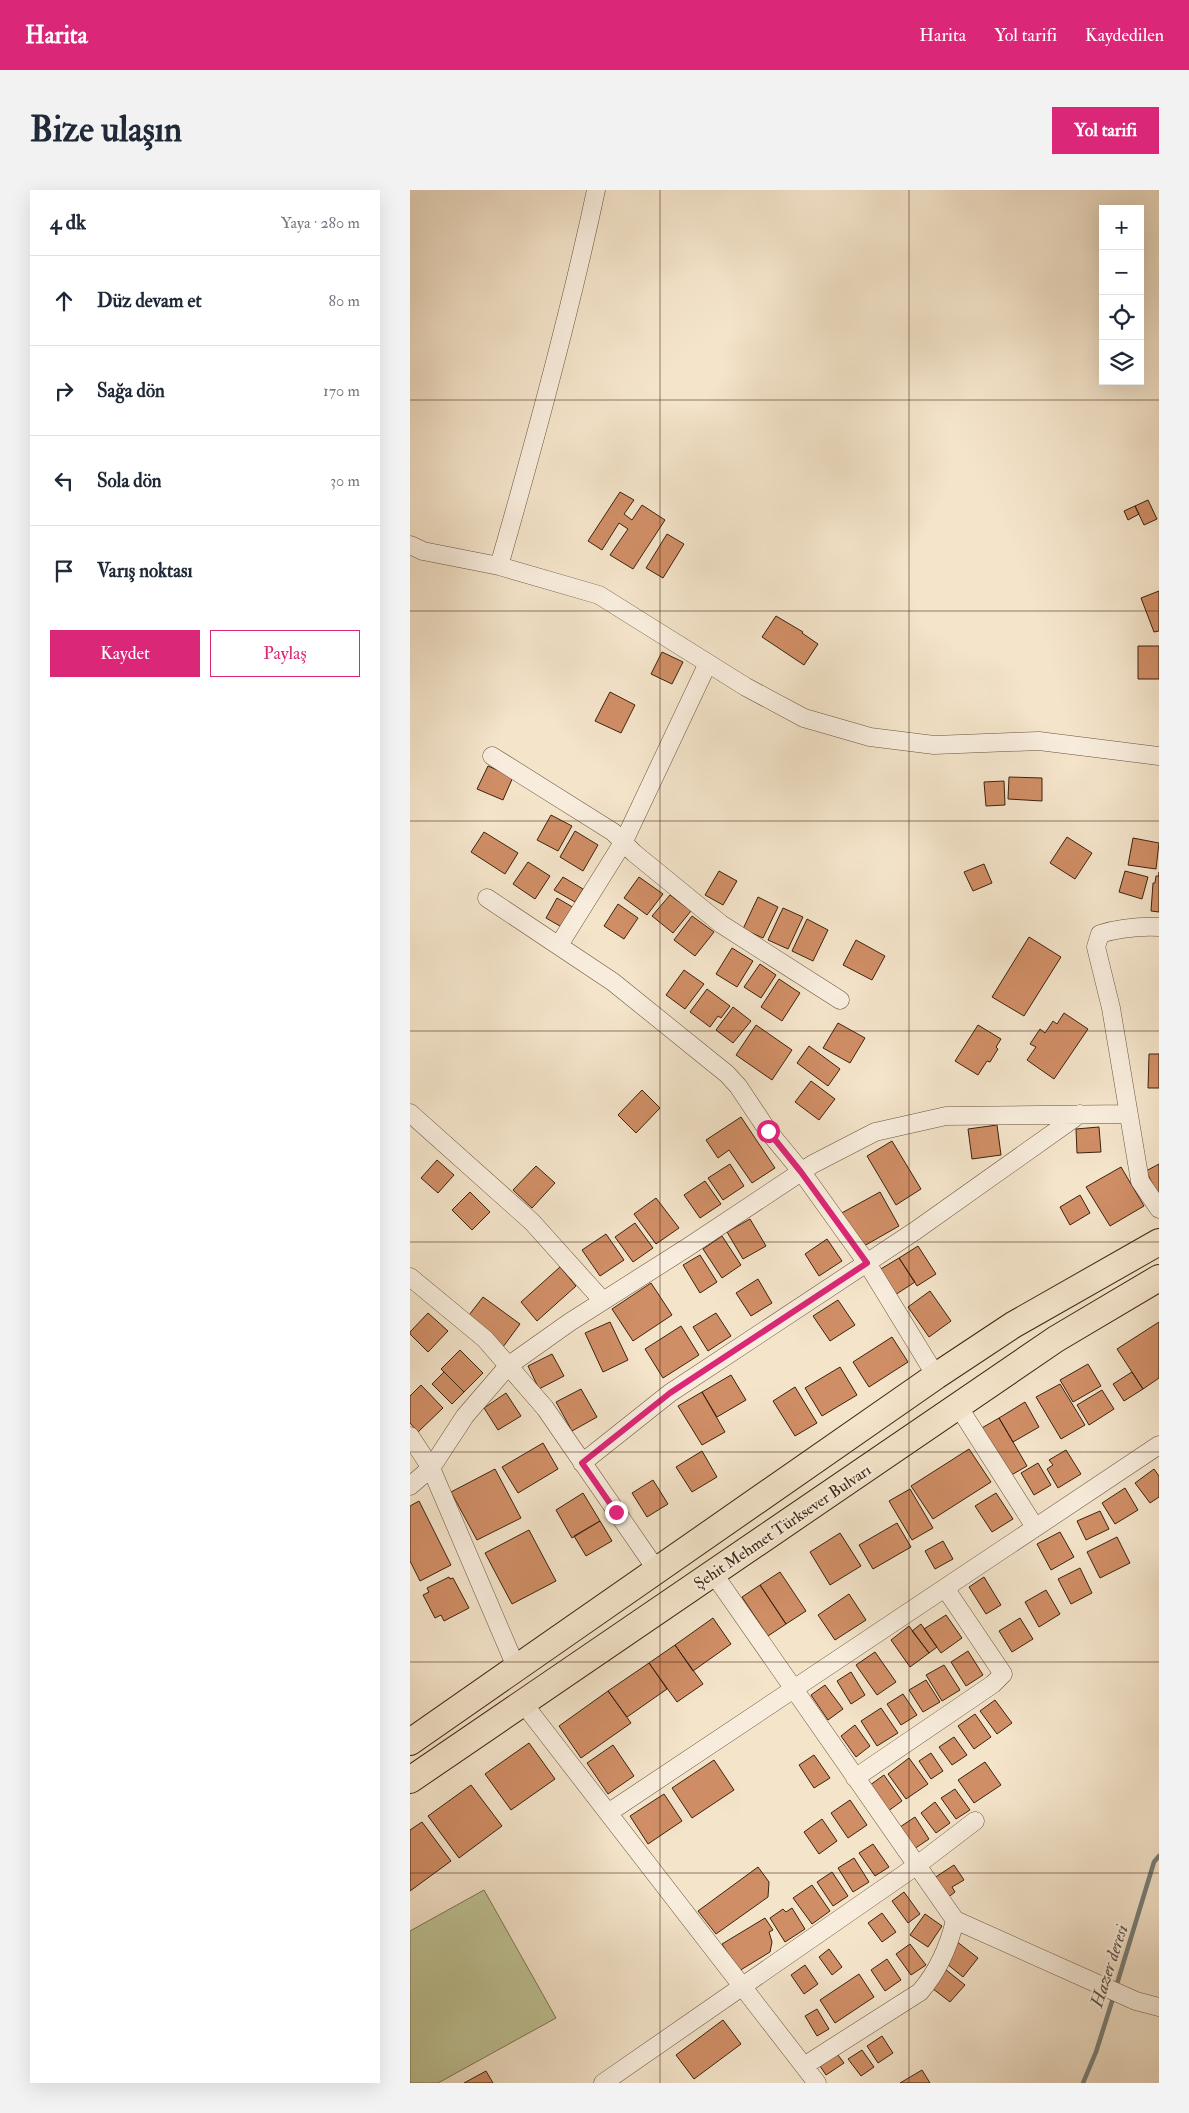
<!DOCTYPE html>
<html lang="tr">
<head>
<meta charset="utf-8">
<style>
  body { margin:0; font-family:"IM FELL Double Pica",serif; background:#f2f2f3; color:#1f2937 }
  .controls { position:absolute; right:15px; top:15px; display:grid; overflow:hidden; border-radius:0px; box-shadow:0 5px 20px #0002 }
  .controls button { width:45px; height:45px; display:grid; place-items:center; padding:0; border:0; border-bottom:1px solid #e0e1e3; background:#fff; color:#1f2937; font:25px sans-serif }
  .stop { position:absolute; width:15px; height:15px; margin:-11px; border:4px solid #db2777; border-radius:50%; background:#fff }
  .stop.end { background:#db2777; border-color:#fff; box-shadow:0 1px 5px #0008 }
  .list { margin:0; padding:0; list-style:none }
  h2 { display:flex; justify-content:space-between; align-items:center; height:65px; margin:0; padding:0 20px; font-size:21px }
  h2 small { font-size:16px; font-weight:400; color:#747a83 }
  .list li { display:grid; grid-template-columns:32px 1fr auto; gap:15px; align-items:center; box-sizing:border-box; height:90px; padding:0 20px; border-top:1px solid #e0e1e3 }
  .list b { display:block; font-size:19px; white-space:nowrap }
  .list em { font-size:16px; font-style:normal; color:#747a83 }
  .actions { display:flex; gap:10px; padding:15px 20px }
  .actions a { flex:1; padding:11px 0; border:1px solid #db2777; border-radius:0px; text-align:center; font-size:18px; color:#db2777 }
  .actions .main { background:#db2777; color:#fff }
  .icon { flex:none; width:28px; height:28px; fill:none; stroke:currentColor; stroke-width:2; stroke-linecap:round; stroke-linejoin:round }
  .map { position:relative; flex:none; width:749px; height:1893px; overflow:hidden; border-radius:0px }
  header { display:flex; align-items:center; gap:30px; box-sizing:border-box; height:70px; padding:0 25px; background:#db2777; color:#fff }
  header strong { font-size:24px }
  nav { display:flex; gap:28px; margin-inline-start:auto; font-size:18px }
  .intro { display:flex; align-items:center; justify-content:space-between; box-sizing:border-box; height:120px; padding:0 30px }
  h1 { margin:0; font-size:35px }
  .button { padding:12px 22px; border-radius:0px; background:#db2777; color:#fff; font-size:18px; font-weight:700 }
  main { display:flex; gap:30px; padding:0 30px }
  aside { flex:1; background:#fff; border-radius:0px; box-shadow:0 5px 20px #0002 }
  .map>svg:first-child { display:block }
  .green { fill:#bfc395; stroke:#7e7352 }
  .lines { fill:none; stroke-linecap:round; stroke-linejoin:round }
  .stream { stroke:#787f79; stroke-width:4.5 }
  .building { fill:#d08e66; stroke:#3c230e }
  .minor-casing { stroke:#6a533d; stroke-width:19 }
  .highway-casing { stroke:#3c230e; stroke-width:28 }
  .minor { stroke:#f8eddd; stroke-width:18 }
  .highway { stroke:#f4e4ca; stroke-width:26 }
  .route { stroke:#db2777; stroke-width:6 }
  .grid { fill:none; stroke:#3c230e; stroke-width:1; stroke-opacity:0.55 }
  .labels { text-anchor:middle; stroke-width:4.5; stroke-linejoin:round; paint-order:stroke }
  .street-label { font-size:16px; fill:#3c230e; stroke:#f8eddd }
  .water-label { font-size:18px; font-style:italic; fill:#5a5143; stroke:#f8eddd }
</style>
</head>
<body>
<header>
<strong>Harita</strong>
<nav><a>Harita</a><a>Yol tarifi</a><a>Kaydedilen</a></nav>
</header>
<div class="intro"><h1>Bize ulaşın</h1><a class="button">Yol tarifi</a></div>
<main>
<aside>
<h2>4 dk<small>Yaya · 280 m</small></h2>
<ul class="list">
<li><svg class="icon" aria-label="ahead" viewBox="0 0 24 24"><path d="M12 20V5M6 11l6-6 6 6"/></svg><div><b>Düz devam et</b></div><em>80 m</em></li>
<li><svg class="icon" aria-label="right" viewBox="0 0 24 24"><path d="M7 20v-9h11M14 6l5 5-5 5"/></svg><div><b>Sağa dön</b></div><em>170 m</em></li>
<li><svg class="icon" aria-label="left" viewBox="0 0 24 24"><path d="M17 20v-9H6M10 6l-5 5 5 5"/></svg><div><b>Sola dön</b></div><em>30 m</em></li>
<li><svg class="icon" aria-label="arrive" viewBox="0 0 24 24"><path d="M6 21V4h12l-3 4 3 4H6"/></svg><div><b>Varış noktası</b></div></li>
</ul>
<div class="actions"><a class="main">Kaydet</a><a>Paylaş</a></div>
</aside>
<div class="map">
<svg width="749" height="1893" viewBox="0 0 749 1893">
  <rect width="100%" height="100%" fill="#f4e4ca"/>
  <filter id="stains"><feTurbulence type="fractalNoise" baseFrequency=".004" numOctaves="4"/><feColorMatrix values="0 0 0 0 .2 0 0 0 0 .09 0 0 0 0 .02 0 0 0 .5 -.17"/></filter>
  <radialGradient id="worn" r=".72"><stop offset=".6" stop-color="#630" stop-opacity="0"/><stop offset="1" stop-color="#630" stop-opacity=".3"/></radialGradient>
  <path class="green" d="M74 1700 146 1828 28 1893H0V1741Z"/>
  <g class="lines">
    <path class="stream" d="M706 1797 744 1672 749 1666
      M673 1893 686 1862 704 1805"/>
  </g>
  <path class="building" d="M210 302 224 310 214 324 222 330 232 315 255 330 223 379 200 365 218 339 209 333 192 360 178 351Z
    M738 310 747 329 734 335 725 316Z
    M725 316 729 324 718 330 714 321Z
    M257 344 274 354 253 388 236 378Z
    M749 401V441L744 442 731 408Z
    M366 426 393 442 392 443 408 454 394 475 352 447Z
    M728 456H749V489H728Z
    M252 462 273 472 262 494 241 484Z
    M200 502 225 515 211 543 185 531Z
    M78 576 103 587 93 610 67 599Z
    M599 587 632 588V611L598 609Z
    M594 591 595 615 576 616 574 592Z
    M141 625 162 636 148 661 127 650Z
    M165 641 188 655 173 681 150 667Z
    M74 642 108 663 95 684 61 662Z
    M657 647 682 663 665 689 640 673Z
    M723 648 749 653 746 679 718 675Z
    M118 672 140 686 125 709 103 694Z
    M574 674 582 693 563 701 554 682Z
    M309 681 327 691 313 715 295 705Z
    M715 681 738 687 732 709 709 702Z
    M749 682V722L741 721 743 693H745L746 686H749Z
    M153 687 173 699 165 712 144 700Z
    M229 687 253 704 237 725 214 708Z
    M260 705 281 721 263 743 242 726Z
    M348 707 368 717 353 748 333 739Z
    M147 708 166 719 155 739 136 728Z
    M208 714 228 728 214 749 194 736Z
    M373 718 393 727 378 759 358 750Z
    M282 726 304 742 285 766 264 750Z
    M397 729 418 740 403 771 382 761Z
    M619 747 651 767 614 826 582 807Z
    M446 750 475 766 462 790 433 775Z
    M322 758 343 771 327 797 306 784Z
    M350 774 366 785 351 808 334 797Z
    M274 780 294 794 275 819 256 805Z
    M369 789 390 803 372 831 351 817Z
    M297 799 320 816 311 828 308 826 300 837 280 822Z
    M323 817 341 831 323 853 306 840Z
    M654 823 678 839 644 889 617 870 626 857 620 854 630 839 635 843 643 831 647 834Z
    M428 833 455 848 440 873 413 858Z
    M346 835 382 860 362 890 326 865Z
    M568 835 591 849 586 857 588 859 580 872 577 871 568 885 545 871Z
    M399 856 430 879 418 896 387 873Z
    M739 864H749V898H738Z
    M401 891 425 909 409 930 385 912Z
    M232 900 250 918 226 943 208 925Z
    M331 927 365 978 342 993 319 960 308 968 296 950Z
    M587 935 591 965 562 969 558 939Z
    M689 937 691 962 667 963 666 939Z
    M482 951 511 999 486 1015 457 966Z
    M27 970 44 985 28 1003 11 988Z
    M320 974 334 996 313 1010 298 988Z
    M749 974V1004L748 1005 736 981Z
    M126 976 145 993 122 1018 103 1000Z
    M711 977 734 1016 700 1036 676 997Z
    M295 991 311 1014 290 1028 274 1005Z
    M60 1002 80 1022 62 1040 42 1020Z
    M470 1002 489 1036 447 1060 428 1025Z
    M670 1005 680 1023 660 1035 650 1017Z
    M246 1008 269 1038 246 1054 224 1024Z
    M340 1029 356 1056 333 1069 317 1042Z
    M225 1033 243 1058 223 1072 205 1047Z
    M196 1044 214 1070 190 1086 172 1060Z
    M312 1046 331 1075 312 1088 293 1059Z
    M417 1049 432 1071 409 1086 395 1064Z
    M508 1056 526 1084 507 1096 489 1068Z
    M290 1065 307 1092 290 1103 273 1075Z
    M489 1068 505 1092 485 1105 469 1080Z
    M150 1077 166 1096 127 1131 111 1112Z
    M348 1089 362 1113 341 1126 326 1103Z
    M241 1093 262 1125 223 1151 202 1119Z
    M520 1101 541 1131 519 1147 498 1117Z
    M73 1107 110 1134 93 1157 56 1129Z
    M428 1110 445 1135 420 1151 403 1126Z
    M18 1123 38 1141 18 1162 0 1144V1142Z
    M306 1123 321 1146 298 1161 283 1137Z
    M200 1132 218 1170 193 1182 175 1143Z
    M749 1132V1188L733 1199 707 1159Z
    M271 1136 289 1165 253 1188 235 1159Z
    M482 1147 498 1172 459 1197 443 1172Z
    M50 1160 73 1183 54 1202 31 1179Z
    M142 1164 154 1186 129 1199 118 1176Z
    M678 1174 691 1196 663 1212 650 1190Z
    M430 1177 447 1205 412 1226 395 1198Z
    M34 1182 54 1202 42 1214 22 1194Z
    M722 1182 733 1199 714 1211 703 1194Z
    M321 1185 336 1210 307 1227 292 1202Z
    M650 1194 675 1235 651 1249 626 1207Z
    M11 1195 33 1218 8 1242 0 1233V1206Z
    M385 1197 407 1233 385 1246 363 1211Z
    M171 1199 187 1227 162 1241 146 1212Z
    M692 1200 704 1219 679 1235 667 1215Z
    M292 1202 315 1242 292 1255 268 1216Z
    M96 1203 111 1226 88 1240 74 1218Z
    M615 1212 629 1237 603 1252 589 1228Z
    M589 1228 617 1276 598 1287 570 1239Z
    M133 1253 148 1279 108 1303 92 1277Z
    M559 1259 581 1292 523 1329 501 1296Z
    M656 1260 671 1284 648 1298 637 1279 643 1275 639 1270Z
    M292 1261 307 1287 282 1302 266 1277Z
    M628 1273 641 1295 624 1305 611 1283Z
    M85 1279 111 1328 67 1350 41 1302Z
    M744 1279 749 1286V1307L740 1313 725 1293Z
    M243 1290 258 1314 237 1327 222 1303Z
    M715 1298 728 1320 705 1334 692 1313Z
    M500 1299 523 1338 502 1350 479 1311Z
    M173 1303 190 1331 162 1348 146 1320Z
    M586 1303 603 1329 582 1342 565 1316Z
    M9 1311 41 1375 10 1391 0 1371V1316Z
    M690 1321 699 1339 676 1350 667 1331Z
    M190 1331 202 1351 176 1366 164 1346Z
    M487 1333 501 1357 463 1379 449 1355Z
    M119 1340 146 1391 102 1414 75 1363Z
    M650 1342 664 1367 641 1380 627 1354Z
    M430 1343 451 1376 420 1395 400 1362Z
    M707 1347 720 1373 690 1388 677 1362Z
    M533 1351 543 1369 525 1379 515 1361Z
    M670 1378 682 1403 661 1414 648 1389Z
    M370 1382 396 1421 376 1434 350 1395Z
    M39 1387 40 1389 43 1388 59 1418 34 1431 31 1425 25 1428 13 1405 19 1402 17 1398Z
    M574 1387 591 1415 576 1424 559 1397Z
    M350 1395 376 1434 358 1446 332 1407Z
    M636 1400 650 1424 629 1437 615 1412Z
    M439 1404 456 1430 425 1450 408 1425Z
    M536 1425 552 1448 531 1463 514 1439Z
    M303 1428 321 1454 283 1481 265 1455Z
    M610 1428 623 1449 602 1462 589 1441Z
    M511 1434 527 1457 519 1463 502 1441Z
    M499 1436 519 1463 500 1477 481 1450Z
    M265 1455 293 1494 267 1512 239 1473Z
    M558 1461 573 1485 556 1496 541 1472Z
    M465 1462 486 1492 467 1505 446 1475Z
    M239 1473 257 1499 217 1527 198 1501Z
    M534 1475 550 1500 532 1511 516 1485Z
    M441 1482 455 1505 441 1514 427 1491Z
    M516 1490 530 1512 513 1522 499 1500Z
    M415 1495 433 1519 418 1530 401 1505Z
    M198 1501 221 1533 171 1568 149 1536Z
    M493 1504 507 1525 491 1535 477 1514Z
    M585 1510 602 1533 587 1544 570 1521Z
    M471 1518 488 1543 467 1556 451 1531Z
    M565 1524 581 1547 564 1559 548 1536Z
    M445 1535 460 1556 446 1567 431 1546Z
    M544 1547 557 1565 542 1575 529 1557Z
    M119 1553 145 1589 101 1620 75 1584Z
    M203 1555 224 1586 198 1604 177 1573Z
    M521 1563 533 1581 521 1589 509 1571Z
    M404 1565 420 1588 404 1598 389 1575Z
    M499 1568 518 1594 496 1609 478 1584Z
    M304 1570 324 1600 282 1628 262 1598Z
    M575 1572 591 1595 564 1613 548 1590Z
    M474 1585 492 1611 474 1624 456 1598Z
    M61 1595 92 1636 49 1668 18 1626Z
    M545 1599 560 1620 546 1629 531 1608Z
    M254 1604 272 1631 238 1654 220 1626Z
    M440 1610 457 1635 438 1648 421 1623Z
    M525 1612 540 1633 526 1643 511 1623Z
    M505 1627 519 1649 504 1659 490 1637Z
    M412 1629 427 1651 409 1664 394 1642Z
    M12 1632 41 1671 0 1701V1640Z
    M463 1654 479 1677 465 1686 449 1663Z
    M444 1668 459 1692 443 1702 428 1678Z
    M544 1675 554 1690 542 1697 545 1702 532 1712 518 1692Z
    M348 1677 359 1692 358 1707 306 1744 288 1721Z
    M422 1682 438 1706 423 1716 407 1692Z
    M402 1695 420 1721 402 1734 383 1708Z
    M494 1702 510 1724 498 1733 482 1711Z
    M382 1718 395 1739 375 1752 360 1728 373 1719 376 1722Z
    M472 1723 486 1742 472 1752 458 1733Z
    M515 1724 532 1736 518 1757 500 1745Z
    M355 1728 363 1740 359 1742 362 1752 360 1762 329 1781 312 1754Z
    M546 1751 568 1768 553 1787 531 1769Z
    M500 1754 516 1775 501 1785 486 1764Z
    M419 1759 432 1777 422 1785 409 1767Z
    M477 1769 491 1790 475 1801 461 1780Z
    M395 1775 408 1794 394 1804 381 1785Z
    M530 1775 555 1795 540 1812 518 1795Z
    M449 1784 464 1807 425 1833 410 1810Z
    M407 1819 419 1839 407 1846 395 1826Z
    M313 1830 331 1854 284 1889 266 1865Z
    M472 1846 483 1863 468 1873 457 1856Z
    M452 1860 464 1877 451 1886 438 1869Z
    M425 1861 434 1873 416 1885 408 1873Z
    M512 1880 520 1893H490Z
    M76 1881 83 1893H54Z"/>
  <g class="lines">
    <defs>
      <path id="minor" d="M0 355 13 361 89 376 189 405 336 497 394 528 460 547 524 555 629 551 749 566
        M89 376C125 251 159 127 186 0
        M82 566 203 642 224 663 311 734 430 810
        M77 708 203 792 317 884 328 896 358 941 391 981 457 1073 526 1186
        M749 737C728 736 710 738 690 744L686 757 701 818 730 991 749 1019
        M149 755 214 651 298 473
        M0 923 122 1032 193 1111
        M0 1087 75 1149 135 1218 246 1379
        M548 1216 625 1337
        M0 1246 21 1278 106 1477
        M172 1273 260 1203 505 1041 670 924
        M0 1296 21 1278 55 1226 98 1176 160 1132 278 1057 403 974 465 942 536 926 718 924
        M303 1383 545 1730 726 1811 749 1817
        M113 1513 407 1893
        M445 1588 583 1494 593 1484 535 1398
        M198 1623 749 1255
        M394 1876 510 1802C528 1781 539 1756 545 1730
        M193 1893 506 1676 565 1631"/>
      <path id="highway" d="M0 1552 526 1186 603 1135 749 1052
        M0 1590 646 1149 749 1088"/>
    </defs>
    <use href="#minor" class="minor-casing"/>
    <use href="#highway" class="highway-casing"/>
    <use href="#minor" class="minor"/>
    <use href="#highway" class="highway"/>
  </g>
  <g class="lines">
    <path class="route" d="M206 1322 172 1273 260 1203 457 1073 391 982 358 941"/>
  </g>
  <path class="grid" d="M250 0V1893M499 0V1893M0 210H749M0 421H749M0 631H749M0 841H749M0 1052H749M0 1262H749M0 1472H749M0 1683H749"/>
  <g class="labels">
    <g class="street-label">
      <text transform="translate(372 1336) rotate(-34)" y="6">Şehit Mehmet Türksever Bulvarı</text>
    </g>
    <g class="water-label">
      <text transform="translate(699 1776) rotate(-72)" y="6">Hazer deresi</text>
    </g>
  </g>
  <rect width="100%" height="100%" filter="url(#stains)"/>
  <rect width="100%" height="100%" fill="url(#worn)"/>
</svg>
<div class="controls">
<button>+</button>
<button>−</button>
<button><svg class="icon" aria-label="locate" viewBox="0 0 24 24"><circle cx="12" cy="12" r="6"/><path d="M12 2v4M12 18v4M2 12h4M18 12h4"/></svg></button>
<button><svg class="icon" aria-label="layers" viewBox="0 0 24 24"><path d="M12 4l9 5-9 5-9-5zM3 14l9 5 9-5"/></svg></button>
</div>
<div class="stop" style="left:358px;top:941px"></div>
<div class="stop end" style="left:206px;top:1322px"></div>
</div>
</main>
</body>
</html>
